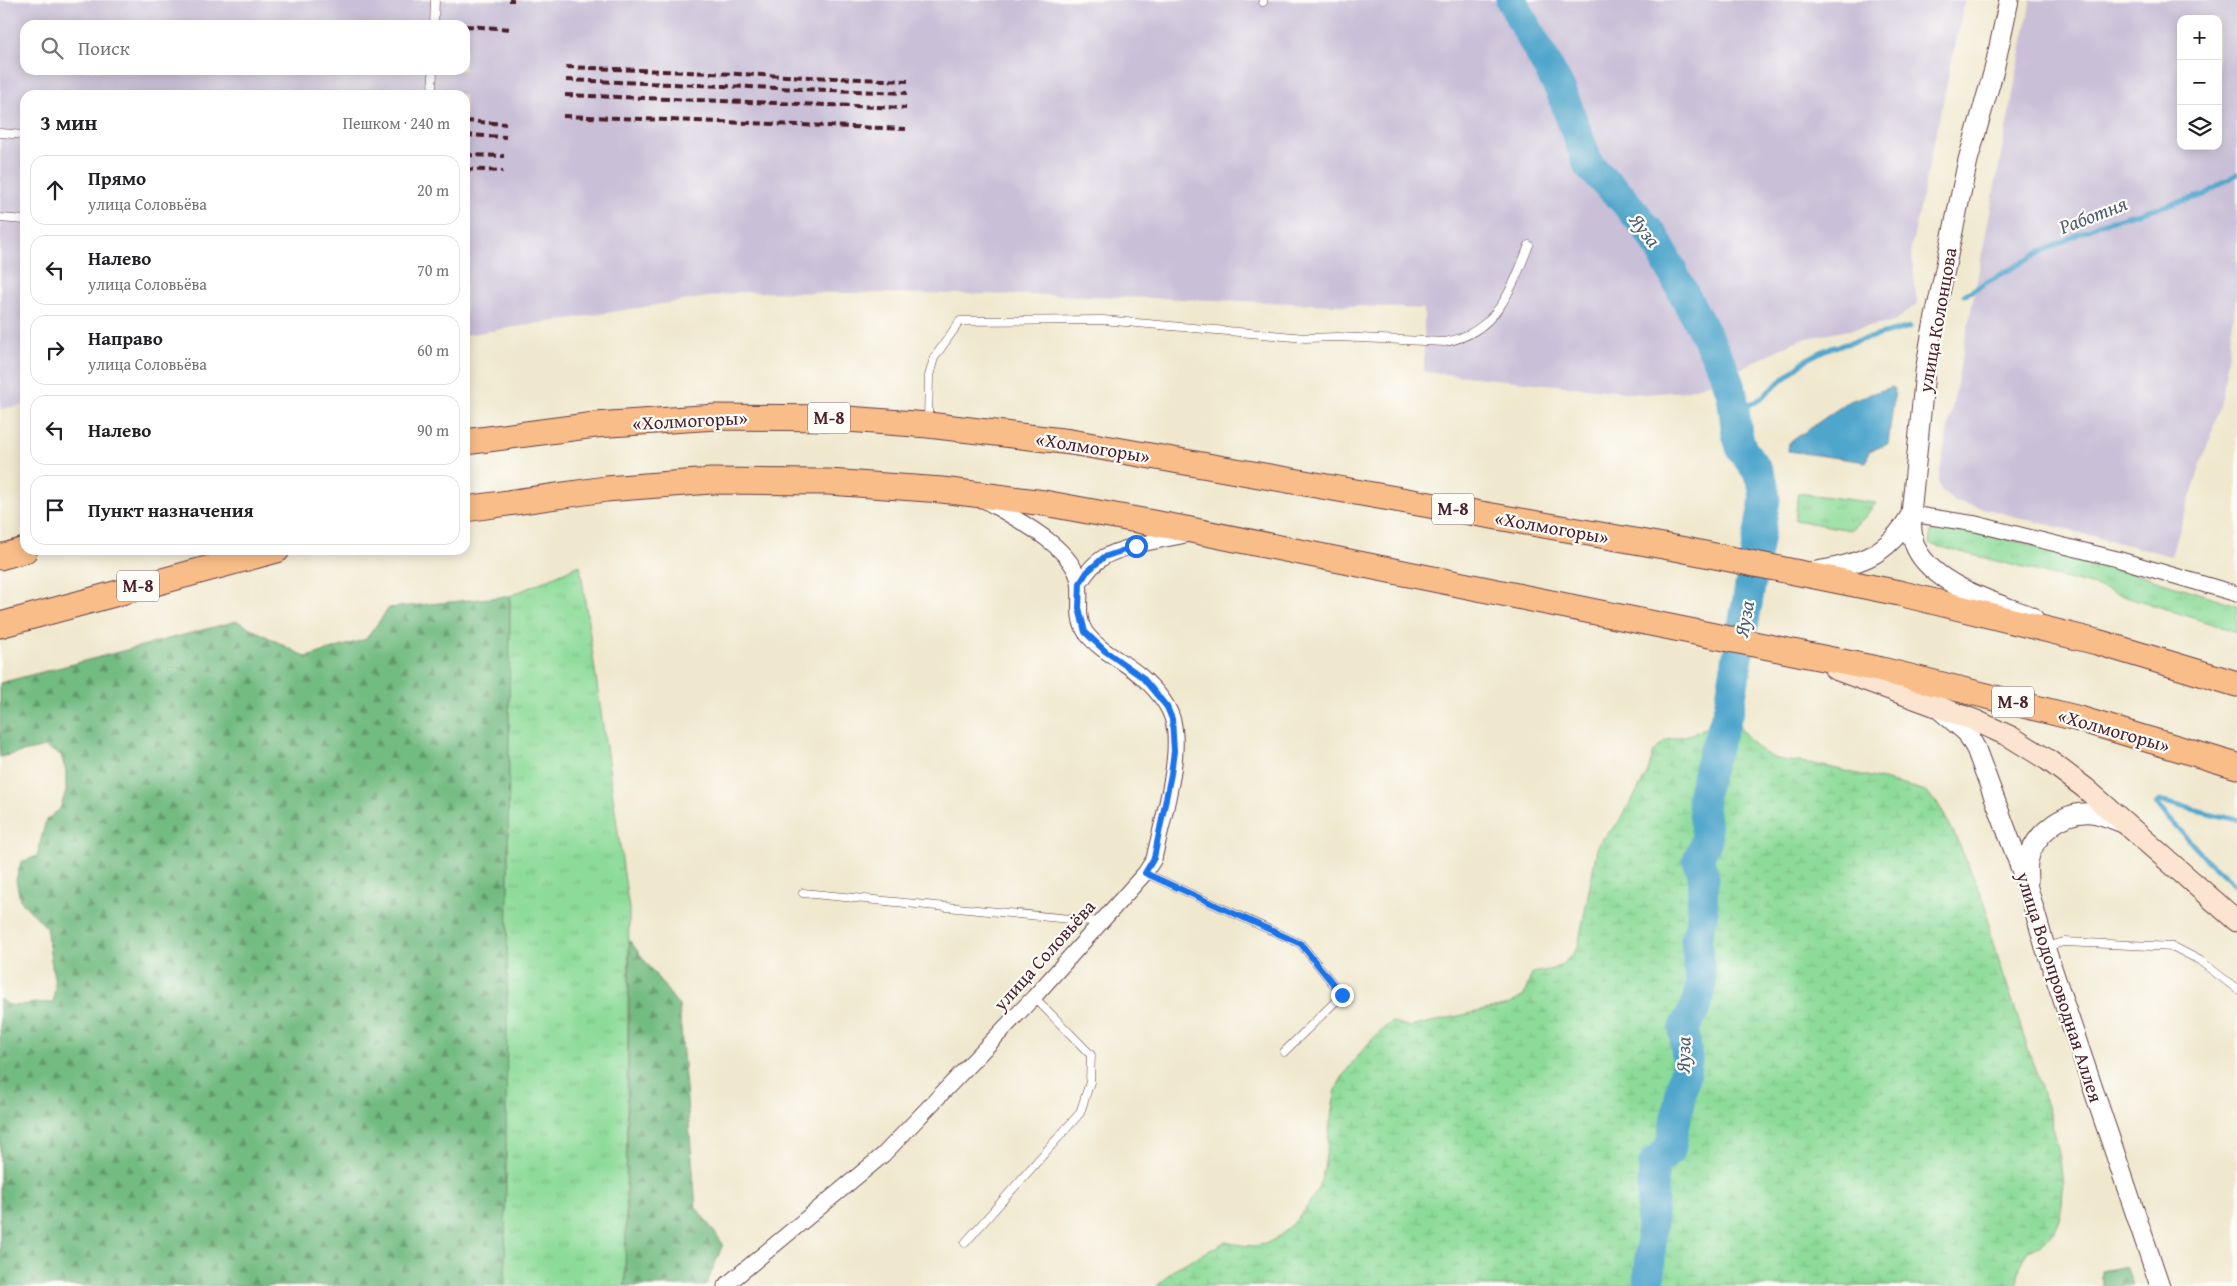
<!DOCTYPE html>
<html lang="ru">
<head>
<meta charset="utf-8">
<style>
  body { margin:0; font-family:"Gentium Book Plus",serif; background:#f6f6f6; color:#202124 }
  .controls { position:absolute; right:15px; top:15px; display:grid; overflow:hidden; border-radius:10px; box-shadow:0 2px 12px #0003 }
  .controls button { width:45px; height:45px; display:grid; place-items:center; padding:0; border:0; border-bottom:1px solid #e0e0e0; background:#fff; color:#202124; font:25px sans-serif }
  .stop { position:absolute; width:15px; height:15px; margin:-11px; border:4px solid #1a73e8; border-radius:50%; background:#fff }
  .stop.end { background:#1a73e8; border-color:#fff; box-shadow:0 1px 5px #0008 }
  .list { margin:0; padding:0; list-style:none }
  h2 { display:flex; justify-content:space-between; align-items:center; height:65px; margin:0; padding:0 20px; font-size:21px }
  h2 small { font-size:16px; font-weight:400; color:#757577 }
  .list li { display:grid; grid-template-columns:32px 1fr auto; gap:15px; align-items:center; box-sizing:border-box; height:70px; margin:0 10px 10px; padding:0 10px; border:1px solid #e0e0e0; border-radius:15px }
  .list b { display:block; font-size:19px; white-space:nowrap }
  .list p { margin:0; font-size:16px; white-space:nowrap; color:#757577 }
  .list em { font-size:16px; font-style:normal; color:#757577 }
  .icon { flex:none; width:28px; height:28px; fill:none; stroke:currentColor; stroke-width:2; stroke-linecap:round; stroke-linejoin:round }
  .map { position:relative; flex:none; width:2237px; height:1286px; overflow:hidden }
  .search { position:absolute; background:#fff; box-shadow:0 2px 12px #0003; left:20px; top:20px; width:450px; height:55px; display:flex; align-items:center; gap:12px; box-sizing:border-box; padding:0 18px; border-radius:15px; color:#757577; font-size:19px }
  .panel { position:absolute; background:#fff; box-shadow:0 2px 12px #0003; left:20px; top:90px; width:450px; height:465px; border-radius:15px }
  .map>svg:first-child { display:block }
  .industrial { fill:#c9bfd7; fill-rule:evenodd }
  .grass { fill:url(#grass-tufts); stroke:#6c7d62 }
  .forest { fill:url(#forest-firs); stroke:#5e6d56 }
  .wetland { fill:url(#wetland-marsh); stroke:#6c7d62 }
  .water { fill:#4fa6cc; stroke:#4c627c }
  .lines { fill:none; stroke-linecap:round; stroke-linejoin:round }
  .stream { stroke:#4fa6cc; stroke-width:5 }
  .river { stroke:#4fa6cc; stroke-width:31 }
  .service-casing { stroke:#633d43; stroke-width:9 }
  .minor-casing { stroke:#633d43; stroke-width:17 }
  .tertiary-casing { stroke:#633d43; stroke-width:21 }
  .secondary-casing { stroke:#633d43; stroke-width:23 }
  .trunk-casing { stroke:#633d43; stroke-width:27 }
  .service { stroke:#fff; stroke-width:8 }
  .minor { stroke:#fff; stroke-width:15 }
  .tertiary { stroke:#fff; stroke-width:19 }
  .secondary { stroke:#fce5d0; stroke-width:21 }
  .trunk { stroke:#f8bd89; stroke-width:25 }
  .rail { stroke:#4a1f2b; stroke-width:4; stroke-dasharray:8 4; stroke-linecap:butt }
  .route { stroke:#1a73e8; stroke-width:6 }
  .labels { text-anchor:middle; stroke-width:4.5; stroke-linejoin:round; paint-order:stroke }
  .shield { fill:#fdfcf7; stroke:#806168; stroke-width:1 }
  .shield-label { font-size:18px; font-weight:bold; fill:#4a1f2b }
  .street-label { font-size:19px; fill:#4a1f2b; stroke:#fdfcf7 }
  .water-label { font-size:20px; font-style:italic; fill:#4c5c73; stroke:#fdfcf7 }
</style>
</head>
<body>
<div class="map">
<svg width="2237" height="1286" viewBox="0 0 2237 1286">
  <defs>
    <pattern id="grass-tufts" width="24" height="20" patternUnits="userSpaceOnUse" patternTransform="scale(1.25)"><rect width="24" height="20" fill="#8ddb99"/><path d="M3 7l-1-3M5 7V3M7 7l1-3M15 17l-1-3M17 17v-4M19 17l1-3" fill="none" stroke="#7bbc84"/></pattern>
    <pattern id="forest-firs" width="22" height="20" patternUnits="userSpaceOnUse" patternTransform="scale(1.25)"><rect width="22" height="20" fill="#72bb81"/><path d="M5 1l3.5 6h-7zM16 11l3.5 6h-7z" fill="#60976a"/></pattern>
    <pattern id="wetland-marsh" width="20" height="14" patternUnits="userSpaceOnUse" patternTransform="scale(1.25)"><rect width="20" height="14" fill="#8ddb99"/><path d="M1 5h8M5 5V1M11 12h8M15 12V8" fill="none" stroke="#7bbc84"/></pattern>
  </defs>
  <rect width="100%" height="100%" fill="#fdfcf7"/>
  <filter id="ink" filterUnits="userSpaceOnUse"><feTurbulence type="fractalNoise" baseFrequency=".02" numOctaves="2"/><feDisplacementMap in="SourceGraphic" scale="10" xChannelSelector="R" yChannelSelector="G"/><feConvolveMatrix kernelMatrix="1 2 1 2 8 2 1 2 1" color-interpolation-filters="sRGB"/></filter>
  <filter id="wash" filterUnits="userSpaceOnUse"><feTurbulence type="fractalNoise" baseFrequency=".0096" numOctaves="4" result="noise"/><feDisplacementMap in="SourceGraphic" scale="20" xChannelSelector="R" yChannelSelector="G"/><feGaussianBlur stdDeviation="1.12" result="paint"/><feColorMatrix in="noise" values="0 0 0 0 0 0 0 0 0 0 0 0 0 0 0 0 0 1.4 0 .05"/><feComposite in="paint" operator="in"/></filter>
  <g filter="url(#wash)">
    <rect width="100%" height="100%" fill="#f0e8ce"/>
    <path class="industrial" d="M0 0H1965L1911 249 1917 304 1895 321 1798 340 1714 382 1686 391 1644 394 1424 372V309L1244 301 1057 295 740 292 465 335V95H25V405L0 409ZM25 25H465V70H25Z
      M2031 0H2237V291L2222 400 2171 556 1955 501 1941 490 1938 481ZM2181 19H2218V146H2181Z"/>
    <path class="grass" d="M1798 493 1876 503 1864 518 1850 530 1795 520Z
      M1944 525 1969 529 2114 567 2237 605V632L2095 586 1929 544 1931 531Z
      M580 565 629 909 625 1286H505L510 596Z"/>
    <path class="forest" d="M510 596 505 1286H0V999C11 1010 23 1004 36 1003 42 1002 48 1003 53 1003L55 985 46 927 20 900 16 880 21 862 37 856 46 820 60 809 66 791V772L61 755 45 747 0 757V683L237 621 306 657 366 639 389 608Z
      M630 941 679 1006 696 1207 723 1244 706 1286H625Z
      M2126 1266 2133 1286H2102V1271Z"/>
    <path class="wetland" d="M1729 708C1739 725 1750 746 1768 755 1782 763 1799 761 1814 764 1848 771 1882 780 1916 788L1925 792 1938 804 1954 833 1987 908 1990 934C2003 973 2016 1011 2028 1050 2043 1095 2098 1230 2028 1251L2021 1262 2016 1286H1157L1174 1269 1225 1242C1239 1245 1253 1248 1267 1243 1289 1234 1316 1200 1322 1177 1329 1148 1329 1118 1336 1090 1341 1073 1377 1031 1392 1022L1409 1027 1508 1005 1524 996 1532 973C1560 968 1560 969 1578 947L1598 844 1618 823 1629 805 1647 774 1654 752 1665 741 1699 732Z"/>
    <path class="water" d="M1892 387 1895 389 1888 444 1869 451 1866 462 1788 451 1789 443 1849 401Z"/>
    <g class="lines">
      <path class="stream" d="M1964 295 2043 251 2102 223 2204 195 2237 174
        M1734 411 1756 402 1807 359 1827 349 1910 327
        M2237 820 2159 801 2156 804 2206 859 2237 887"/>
      <path class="river" d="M1511 0 1561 91 1589 166 1621 197 1654 237 1723 368 1732 394 1737 434 1742 450 1757 470 1763 484 1765 499 1729 708 1712 759 1702 797 1707 839 1698 860 1703 873 1702 919 1696 939 1701 983 1699 998 1693 1013 1684 1027 1687 1060 1670 1150 1654 1164 1649 1286"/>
    </g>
  </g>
  <g filter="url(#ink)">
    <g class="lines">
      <defs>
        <path id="service" d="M1263 2V0
          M434 25 435 0
          M432 95 433 70
          M0 133 25 135
          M0 218 25 220
          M928 423 929 376 934 358 960 321 1103 320 1305 338 1338 337 1445 342C1497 333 1512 288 1529 245
          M1145 873 1301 944 1342 995 1284 1052
          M803 893 1101 922
          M2045 947 2064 942 2174 947 2199 960 2237 989
          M965 1243 1080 1113 1090 1082 1091 1055 1034 997"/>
        <path id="minor" d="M1911 514 1976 524 2117 559 2237 594
          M1080 583C1086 573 1094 563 1104 557 1125 545 1165 540 1189 534
          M725 1286 883 1155 1034 997 1145 873 1154 859C1162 821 1182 757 1173 721 1169 704 1155 689 1143 678 1125 661 1101 653 1086 633 1075 617 1082 599 1079 582 1073 546 1012 517 984 500"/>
        <path id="tertiary" d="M1911 514C1912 526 1911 538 1916 548 1934 586 1997 603 2033 617
          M1811 572C1856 565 1888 557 1911 514L1925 372 1931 336 1968 160 1994 70 2009 0
          M1940 710 1967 733 1976 749 2028 888 2045 947 2160 1286
          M2028 882C2028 876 2027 868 2028 862 2033 834 2063 811 2091 813 2102 814 2115 820 2125 824"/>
        <path id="secondary" d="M1835 669 1974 720 2011 737 2048 760 2085 788 2237 921"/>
        <path id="trunk" d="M465 442 595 425 716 417 834 418 928 425 1071 442 1680 549 1899 593 2097 642 2237 684
          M465 509 606 489 711 481 829 482 942 490 1044 503 1186 529 1882 670 2076 718 2237 766
          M0 557 25 550
          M0 625 277 550"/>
      </defs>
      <use href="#service" class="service-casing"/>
      <use href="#minor" class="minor-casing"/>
      <use href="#tertiary" class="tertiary-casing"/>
      <use href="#secondary" class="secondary-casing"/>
      <use href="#trunk" class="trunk-casing"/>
      <use href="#service" class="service"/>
      <use href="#minor" class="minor"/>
      <use href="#tertiary" class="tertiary"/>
      <use href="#secondary" class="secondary"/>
      <use href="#trunk" class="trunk"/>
      <path class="rail" d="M509 0H514
        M411 23 444 25
        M465 26 512 29
        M566 67 908 81
        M566 80 907 93
        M565 95 906 108
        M563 116 906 129
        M465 121 506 124
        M465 135 506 137
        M465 155 504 156
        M465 169 503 171"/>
    </g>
  </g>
  <g class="lines" filter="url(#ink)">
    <path class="route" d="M1136 546 1104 557 1087 572 1080 583 1079 608 1085 632 1105 651 1142 677 1167 707 1172 719 1174 751 1171 774 1154 858 1145 873 1301 944 1342 995"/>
  </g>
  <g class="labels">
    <g class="shield">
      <rect x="808" y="402.5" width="42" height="31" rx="4"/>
      <rect x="1432" y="493.5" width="42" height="31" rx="4"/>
      <rect x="117" y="570.5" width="42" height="31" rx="4"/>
      <rect x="1992" y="686.5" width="42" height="31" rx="4"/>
    </g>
    <g class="shield-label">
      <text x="829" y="424">М-8</text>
      <text x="1453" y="515">М-8</text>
      <text x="138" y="592">М-8</text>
      <text x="2013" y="708">М-8</text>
    </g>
    <g class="street-label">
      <text transform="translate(1937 320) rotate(-80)" y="7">улица Колонцова</text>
      <text transform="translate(690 420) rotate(-3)" y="7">«Холмогоры»</text>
      <text transform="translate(1093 447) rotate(9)" y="7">«Холмогоры»</text>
      <text transform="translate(1552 527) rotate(10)" y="7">«Холмогоры»</text>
      <text transform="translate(2114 730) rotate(16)" y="7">«Холмогоры»</text>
      <text transform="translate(1044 955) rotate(-48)" y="7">улица Соловьёва</text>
      <text transform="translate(2060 987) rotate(72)" y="7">улица Водопроводная Аллея</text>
    </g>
    <g class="water-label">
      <text transform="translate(2093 215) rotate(-21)" y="7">Работня</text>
      <text transform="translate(1645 230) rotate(52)" y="7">Яуза</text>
      <text transform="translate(1744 619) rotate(-80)" y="7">Яуза</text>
      <text transform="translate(1683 1055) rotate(-89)" y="7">Яуза</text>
    </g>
  </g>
</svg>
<div class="controls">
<button>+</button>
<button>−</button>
<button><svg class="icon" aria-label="layers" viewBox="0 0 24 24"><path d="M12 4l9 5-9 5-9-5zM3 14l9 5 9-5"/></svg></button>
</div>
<div class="stop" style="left:1136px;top:546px"></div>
<div class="stop end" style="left:1342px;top:995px"></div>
<div class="search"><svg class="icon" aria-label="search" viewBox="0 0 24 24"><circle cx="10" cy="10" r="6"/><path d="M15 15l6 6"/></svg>Поиск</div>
<section class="panel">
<h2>3 мин<small>Пешком · 240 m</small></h2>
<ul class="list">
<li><svg class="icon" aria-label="ahead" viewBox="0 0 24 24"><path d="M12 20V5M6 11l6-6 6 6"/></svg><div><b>Прямо</b><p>улица Соловьёва</p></div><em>20 m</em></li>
<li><svg class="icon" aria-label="left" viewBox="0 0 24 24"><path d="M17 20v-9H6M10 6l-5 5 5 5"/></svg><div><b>Налево</b><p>улица Соловьёва</p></div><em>70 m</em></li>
<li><svg class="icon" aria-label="right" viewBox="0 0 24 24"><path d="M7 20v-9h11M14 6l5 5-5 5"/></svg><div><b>Направо</b><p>улица Соловьёва</p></div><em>60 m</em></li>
<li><svg class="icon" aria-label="left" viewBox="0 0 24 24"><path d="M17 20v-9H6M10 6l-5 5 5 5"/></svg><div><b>Налево</b></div><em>90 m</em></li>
<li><svg class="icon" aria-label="arrive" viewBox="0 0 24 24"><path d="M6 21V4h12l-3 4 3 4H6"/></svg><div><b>Пункт назначения</b></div></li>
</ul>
</section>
</div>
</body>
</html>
